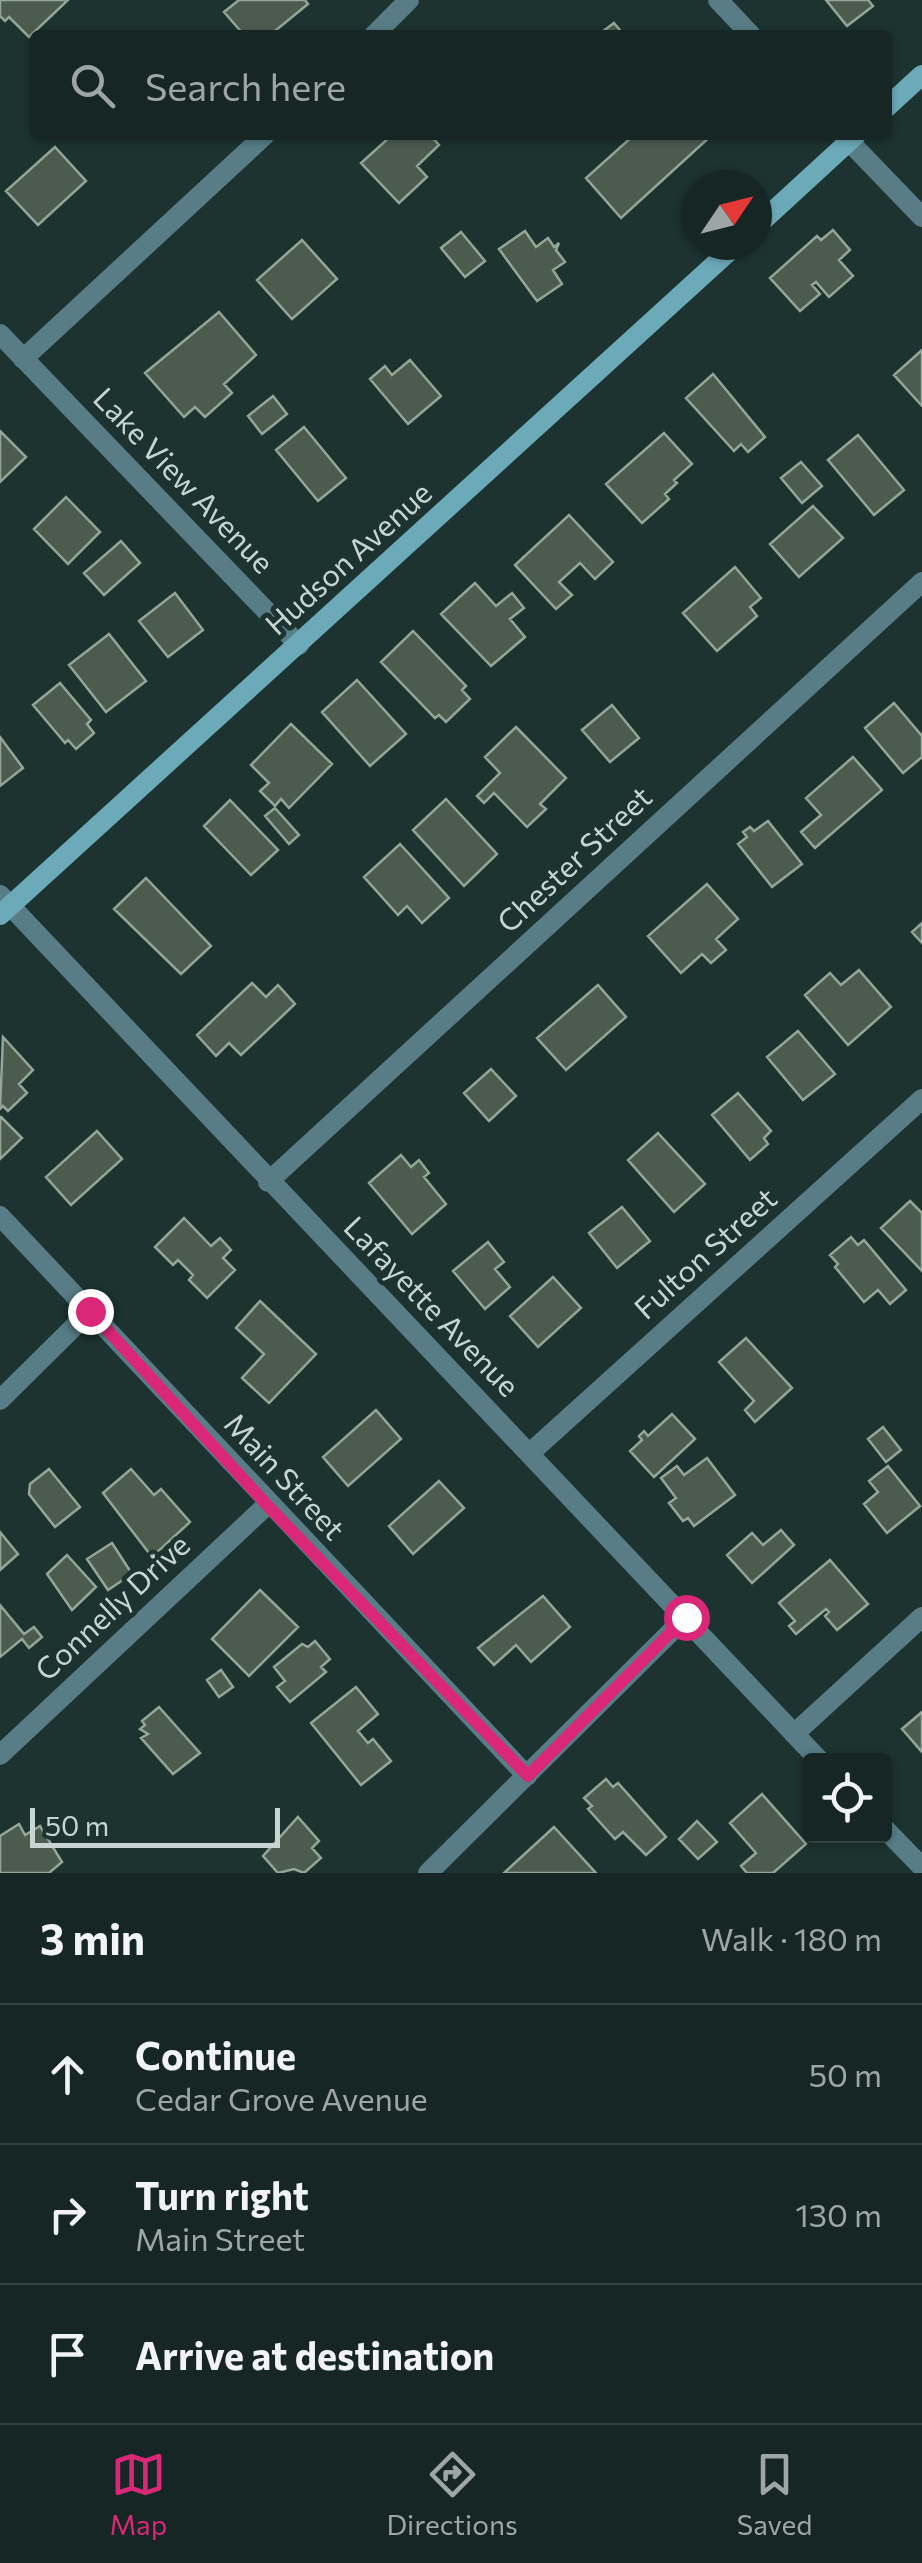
<!DOCTYPE html>
<html lang="en">
<head>
<meta charset="utf-8">
<style>
  body { margin:0; font-family:Commissioner,sans-serif; background:#223231; color:#f1f3f6 }
  .controls { position:absolute; right:30px; bottom:30px; display:grid; overflow:hidden; border-radius:10px; box-shadow:0 2px 8px #0004 }
  .controls button { width:90px; height:90px; display:grid; place-items:center; padding:0; border:0; border-bottom:2px solid #344341; background:#152624; color:#f1f3f6; font:50px sans-serif }
  .compass { position:absolute; left:682px; top:170px; width:90px; height:90px; border-radius:50%; background:#152624; box-shadow:0 2px 8px #0004; rotate:55deg }
  .scale { position:absolute; left:30px; bottom:25px; width:250px; box-sizing:border-box; padding-left:10px; border:5px solid #c8d6d3; border-top:0; font-size:28px; line-height:35px; white-space:nowrap; color:#c8d6d3; -webkit-text-stroke:8px #1c3330; paint-order:stroke }
  .stop { position:absolute; width:30px; height:30px; margin:-22px; border:8px solid #db2777; border-radius:50%; background:#fff }
  .stop.end { background:#db2777; border-color:#fff; box-shadow:0 2px 10px #0008 }
  .list { margin:0; padding:0; list-style:none }
  h2 { display:flex; justify-content:space-between; align-items:center; height:130px; margin:0; padding:0 40px; font-size:42px }
  h2 small { font-size:32px; font-weight:400; color:#9da5a6 }
  .list li { display:grid; grid-template-columns:65px 1fr auto; gap:30px; align-items:center; box-sizing:border-box; height:140px; padding:0 40px; border-top:2px solid #344341 }
  .list b { display:block; font-size:38px; white-space:nowrap }
  .list p { margin:0; font-size:32px; white-space:nowrap; color:#9da5a6 }
  .list em { font-size:32px; font-style:normal; color:#9da5a6 }
  .icon { flex:none; width:55px; height:55px; fill:none; stroke:currentColor; stroke-width:2; stroke-linecap:round; stroke-linejoin:round }
  .map { position:relative; flex:none; width:922px; height:1873px; overflow:hidden }
  .search { position:absolute; background:#152624; box-shadow:0 2px 8px #0004; left:30px; right:30px; top:30px; height:110px; display:flex; align-items:center; gap:25px; box-sizing:border-box; padding:0 35px; border-radius:10px; color:#9da5a6; font-size:38px }
  .sheet { height:550px; background:#152624 }
  nav { display:flex; justify-content:space-around; align-items:center; box-sizing:border-box; height:140px; border-top:2px solid #344341; background:#152624; font-size:28px; color:#9da5a6 }
  nav a { display:grid; justify-items:center; gap:5px }
  nav .on { color:#db2777 }
  .map>svg:first-child { display:block }
  .building { fill:#4b5c4f; stroke:#93a697; stroke-width:2.5 }
  .lines { fill:none; stroke-linecap:round; stroke-linejoin:round }
  .street { stroke:#587d87; stroke-width:20 }
  .secondary { stroke:#6daab9; stroke-width:20 }
  .route { stroke:#db2777; stroke-width:12 }
  .labels { text-anchor:middle; stroke-width:10; stroke-linejoin:round; paint-order:stroke }
  .street-label { font-size:30px; fill:#c8d6d3; stroke:#1c3330 }
</style>
</head>
<body>
<div class="map">
<svg width="922" height="1873" viewBox="0 0 922 1873">
  <rect width="100%" height="100%" fill="#1c3330"/>
  <path class="building" d="M0 0H68L29 37 9 17 5 21 0 16Z
    M239 0H305L308 4 270 35H244L224 12Z
    M826 0H868L873 6 847 26Z
    M614 23 624 35H598Z
    M392 135H430L439 145 417 166 427 177 399 203 361 163Z
    M634 135H712L621 218 586 178Z
    M55 147 86 181 38 225 6 191Z
    M833 230 850 250 839 260 853 276 829 297 816 282 812 285 820 294 800 311 770 278 817 236 821 240Z
    M525 231 536 247 548 238 554 247 559 243 556 250 565 262 553 270 562 284 537 301 499 249Z
    M461 232 485 261 465 277 441 248Z
    M302 240 337 279 292 319 257 280Z
    M219 312 256 355 224 384 232 393 205 417 195 407 184 417 145 373Z
    M922 350V406L894 375Z
    M410 360 441 396 408 424 370 379 385 366 392 375Z
    M713 374 765 437 748 452 741 444 734 451 686 398Z
    M273 396 287 414 262 434 248 416Z
    M304 427 346 478 318 501 276 450Z
    M0 431 26 457 0 482Z
    M664 433 692 464 674 480 677 483 665 494 669 499 642 523 606 484Z
    M858 435 904 490 874 515 828 460Z
    M801 462 822 486 802 503 781 478Z
    M66 497 100 532 68 564 34 529Z
    M813 506 843 538 799 577 770 544Z
    M569 515 613 562 595 579 580 563 559 582 572 595 556 609 515 565Z
    M121 541 140 563 104 595 84 573Z
    M735 567 761 598 750 607 757 616 717 651 683 613Z
    M475 583 496 606 512 593 524 608 510 619 525 637 491 666 441 614Z
    M175 593 203 630 168 657 139 621Z
    M413 631 466 686 462 690 470 699 446 722 439 715 435 718 381 662Z
    M109 634 146 681 106 712 69 665Z
    M357 680 406 734 370 766 322 712Z
    M60 683 91 720 87 724 94 733 76 749 68 740 65 743 33 705Z
    M894 703 922 736V757L903 773 865 728Z
    M612 705 639 738 610 762 582 730Z
    M291 724 332 764 289 808 281 799 275 806 260 791 269 783 251 765Z
    M516 727 566 778 540 804 546 809 527 827 494 793 484 803 477 796 500 773 485 757Z
    M0 737 23 768 0 786Z
    M853 757 882 790 815 848 801 832 821 815 806 798Z
    M446 799 497 854 464 886 413 830Z
    M230 800 278 850 251 875 204 826Z
    M275 808 299 835 289 844 265 816Z
    M768 821 802 864 772 887 738 844 747 837 743 832 750 827 754 831Z
    M400 844 449 898 422 923 407 906 398 915 364 877Z
    M146 878 211 946 181 974 114 909Z
    M707 884 738 919 716 939 726 950 711 963 702 954 681 973 648 936Z
    M922 923V943L912 932Z
    M859 970 891 1007 848 1045 805 995 830 973 841 985Z
    M252 983 266 997 278 985 295 1004 241 1055 229 1043 216 1056 197 1035Z
    M598 985 626 1017 566 1070 537 1038Z
    M798 1031 835 1074 803 1100 767 1057Z
    M3 1037 33 1070 19 1084 27 1093 8 1111 3 1106 0 1109Z
    M491 1069 516 1096 489 1121 464 1093Z
    M738 1093 771 1131 764 1138 768 1144 750 1160 712 1115Z
    M1 1117 22 1138 0 1159V1118Z
    M97 1131 122 1159 71 1205 46 1177Z
    M658 1133 705 1184 674 1212 628 1160Z
    M401 1155 411 1167 419 1160 429 1173 424 1177 446 1204 412 1234 369 1183Z
    M910 1201 922 1213V1271L881 1228Z
    M622 1207 650 1241 617 1268 589 1233Z
    M184 1218 211 1246 220 1238 231 1250 223 1258 235 1270 207 1298 189 1280 193 1275 178 1260 173 1265 155 1247Z
    M851 1237 858 1245 864 1240 906 1290 890 1304 878 1290 864 1302 835 1267 838 1264 830 1255Z
    M488 1242 504 1262 495 1269 510 1287 485 1309 453 1271Z
    M553 1277 581 1308 538 1347 510 1316Z
    M260 1301 316 1354 269 1403 242 1378 264 1354 236 1328Z
    M746 1338 792 1388 755 1422 745 1410 754 1401 719 1362Z
    M376 1410 401 1439 348 1486 323 1457Z
    M672 1414 695 1439 654 1477 630 1451 642 1440 639 1436 644 1431 648 1436Z
    M883 1427 901 1450 886 1462 868 1439Z
    M707 1458 735 1495 694 1526 688 1518 683 1521 669 1503 676 1498 661 1478 677 1466 684 1475Z
    M888 1466 920 1506 887 1533 864 1504 878 1492 869 1481Z
    M49 1469 80 1507 55 1527 29 1494 30 1484Z
    M131 1469 154 1495 161 1489 190 1522 152 1557 103 1493Z
    M439 1481 464 1508 413 1554 389 1526Z
    M781 1530 794 1545 752 1583 727 1555 752 1533 763 1545Z
    M0 1532 18 1554 0 1570Z
    M112 1543 132 1574 108 1590 87 1559Z
    M67 1555 96 1587 72 1610 47 1574Z
    M830 1560 868 1604 837 1630 825 1616 829 1612 826 1609 796 1634 789 1626 795 1621 779 1603Z
    M260 1590 298 1627 249 1676 212 1639Z
    M543 1596 570 1627 531 1662 516 1645 494 1665 478 1648Z
    M0 1605 24 1634 34 1627 42 1637 29 1648 22 1639 0 1657Z
    M315 1641 330 1659 321 1667 326 1672 290 1702 277 1687 285 1681 274 1667 302 1644 308 1647Z
    M221 1670 233 1687 219 1697 207 1680Z
    M356 1687 378 1714 358 1731 368 1743 373 1739 391 1761 361 1785 311 1723Z
    M159 1707 200 1753 173 1774 141 1738 148 1734 140 1729 145 1725 142 1721Z
    M922 1712V1752L902 1729Z
    M606 1779 613 1787 618 1783 666 1837 646 1855 623 1832 615 1839 588 1809 592 1806 584 1798Z
    M762 1794 806 1844 773 1873H747L741 1866 756 1853 730 1823Z
    M298 1817 319 1841 312 1848 321 1858 304 1873 294 1869 278 1873 263 1856Z
    M697 1821 717 1842 698 1859 679 1839Z
    M19 1824 25 1835 40 1826 62 1862 49 1873H0V1836Z
    M554 1827 596 1873H504Z"/>
  <g class="lines">
    <path class="street" d="M718 0 751 35
      M374 35 409 0
      M843 135 922 217
      M0 334 299 645
      M23 359 265 135
      M0 895 819 1760
      M268 1182 922 582
      M0 1216 527 1776
      M0 1400 90 1311
      M530 1453 922 1099
      M794 1734 922 1617
      M0 1755 267 1505
      M884 1828 922 1867
      M428 1873 686 1617"/>
    <path class="secondary" d="M887 107 922 75
      M757 226 856 135
      M0 915 736 245"/>
  </g>
  <g class="lines">
    <path class="route" d="M90 1311 267 1505 528 1776 686 1617"/>
  </g>
  <g class="labels">
    <g class="street-label">
      <text transform="translate(183 481) rotate(46)" y="10">Lake View Avenue</text>
      <text transform="translate(349 559) rotate(-42)" y="10">Hudson Avenue</text>
      <text transform="translate(575 860) rotate(-43)" y="10">Chester Street</text>
      <text transform="translate(706 1254) rotate(-42)" y="10">Fulton Street</text>
      <text transform="translate(431 1307) rotate(46)" y="10">Lafayette Avenue</text>
      <text transform="translate(284 1477) rotate(47)" y="10">Main Street</text>
      <text transform="translate(113 1608) rotate(-43)" y="10">Connelly Drive</text>
    </g>
  </g>
</svg>
<div class="controls">
<button><svg class="icon" aria-label="locate" viewBox="0 0 24 24"><circle cx="12" cy="12" r="6"/><path d="M12 2v4M12 18v4M2 12h4M18 12h4"/></svg></button>
</div>
<svg class="compass" viewBox="-18 -18 36 36"><path d="M0-13l5 13h-10z" fill="#e53935"/><path d="M0 13l5-13h-10z" fill="#9da5a6"/></svg>
<div class="scale">50 m</div>
<div class="stop" style="left:686px;top:1617px"></div>
<div class="stop end" style="left:90px;top:1311px"></div>
<div class="search"><svg class="icon" aria-label="search" viewBox="0 0 24 24"><circle cx="10" cy="10" r="6"/><path d="M15 15l6 6"/></svg>Search here</div>
</div>
<section class="sheet">
<h2>3 min<small>Walk · 180 m</small></h2>
<ul class="list">
<li><svg class="icon" aria-label="ahead" viewBox="0 0 24 24"><path d="M12 20V5M6 11l6-6 6 6"/></svg><div><b>Continue</b><p>Cedar Grove Avenue</p></div><em>50 m</em></li>
<li><svg class="icon" aria-label="right" viewBox="0 0 24 24"><path d="M7 20v-9h11M14 6l5 5-5 5"/></svg><div><b>Turn right</b><p>Main Street</p></div><em>130 m</em></li>
<li><svg class="icon" aria-label="arrive" viewBox="0 0 24 24"><path d="M6 21V4h12l-3 4 3 4H6"/></svg><div><b>Arrive at destination</b></div></li>
</ul>
</section>
<nav>
<a class="on"><svg class="icon" aria-label="map" viewBox="0 0 24 24"><path d="M3 6l6-2 6 2 6-2v14l-6 2-6-2-6 2zM9 4v14M15 6v14"/></svg>Map</a>
<a><svg class="icon" aria-label="directions" viewBox="0 0 24 24"><path d="M12 3l9 9-9 9-9-9zM9 14v-3h6M13 9l2 2-2 2"/></svg>Directions</a>
<a><svg class="icon" aria-label="saved" viewBox="0 0 24 24"><path d="M7 4h10v16l-5-4-5 4z"/></svg>Saved</a>
</nav>
</body>
</html>
